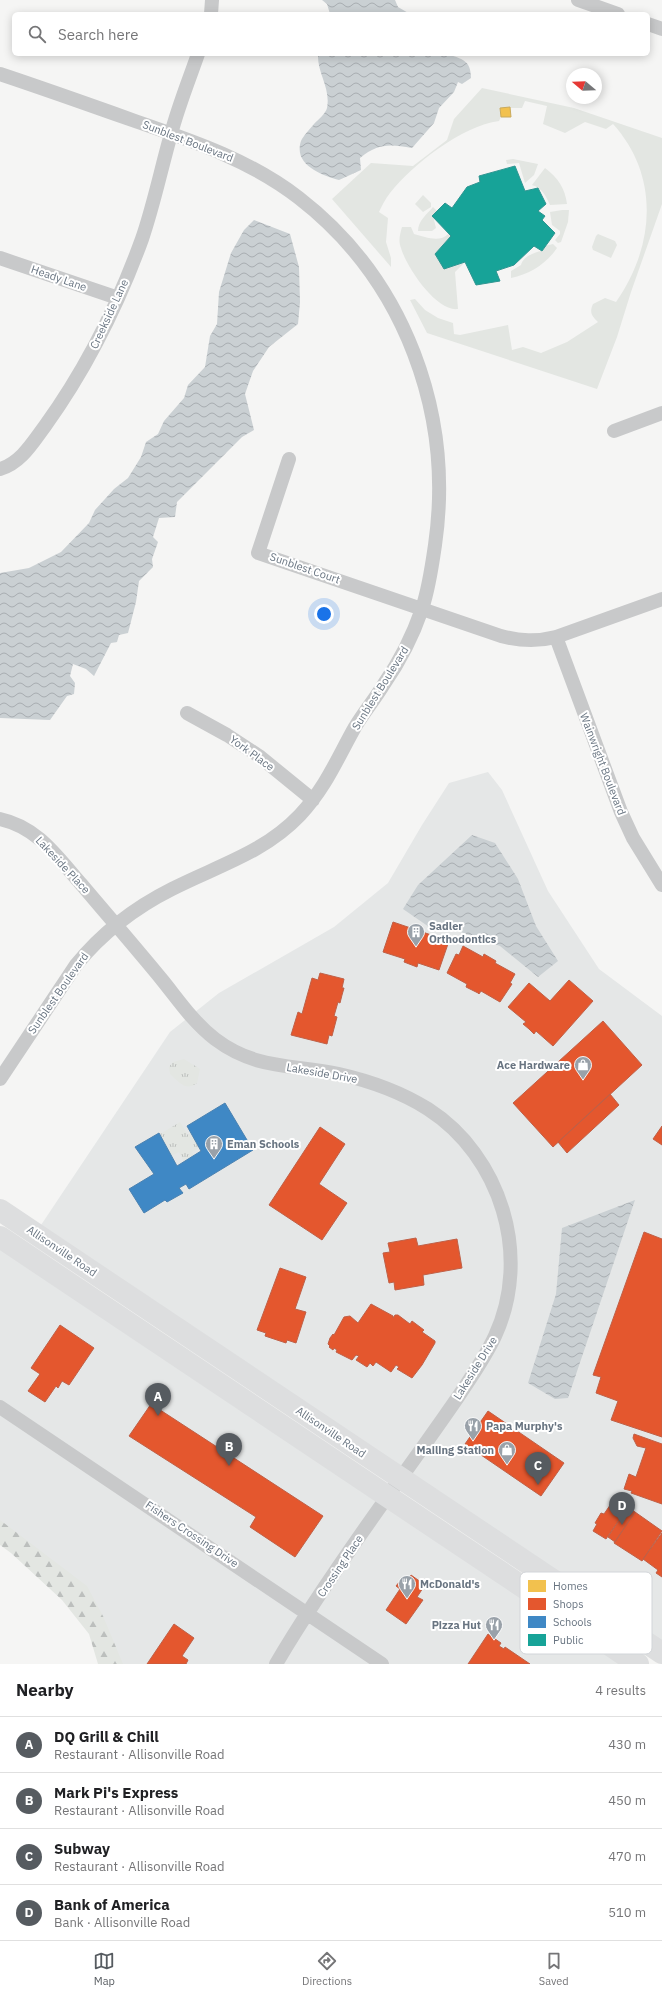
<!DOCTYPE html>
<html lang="en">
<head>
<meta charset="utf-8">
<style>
  body { margin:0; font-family:"IBM Plex Sans",sans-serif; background:#f2f2f2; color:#202124 }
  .compass { position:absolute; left:566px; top:68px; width:36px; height:36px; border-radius:50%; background:#fff; box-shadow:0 2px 10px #0003; rotate:289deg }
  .you { position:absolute; left:324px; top:614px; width:14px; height:14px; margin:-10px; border:3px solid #fff; border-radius:50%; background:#1a73e8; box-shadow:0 0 0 6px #1a73e833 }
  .badge { display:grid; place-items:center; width:26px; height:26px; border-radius:50%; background:#565b60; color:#fff; font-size:13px; font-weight:700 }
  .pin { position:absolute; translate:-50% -33px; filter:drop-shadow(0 1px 2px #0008) }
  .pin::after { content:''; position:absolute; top:21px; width:14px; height:12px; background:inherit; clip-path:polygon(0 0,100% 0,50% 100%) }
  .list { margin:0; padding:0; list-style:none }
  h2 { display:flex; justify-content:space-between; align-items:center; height:52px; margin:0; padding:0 16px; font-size:17px }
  h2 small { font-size:13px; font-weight:400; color:#757577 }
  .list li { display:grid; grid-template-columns:26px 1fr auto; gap:12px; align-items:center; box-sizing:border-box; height:56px; padding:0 16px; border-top:1px solid #e0e0e0 }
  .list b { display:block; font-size:15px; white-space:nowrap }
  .list p { margin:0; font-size:13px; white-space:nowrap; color:#757577 }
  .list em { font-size:13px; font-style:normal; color:#757577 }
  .icon { flex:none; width:22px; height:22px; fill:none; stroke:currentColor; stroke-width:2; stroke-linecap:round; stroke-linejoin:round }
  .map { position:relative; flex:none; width:662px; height:1664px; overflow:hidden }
  .search { position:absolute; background:#fff; box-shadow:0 2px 10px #0003; left:12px; right:12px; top:12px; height:44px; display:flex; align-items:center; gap:10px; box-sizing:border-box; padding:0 14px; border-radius:6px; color:#757577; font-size:15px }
  .sheet { height:276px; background:#fff }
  nav { display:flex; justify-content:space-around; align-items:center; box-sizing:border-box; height:56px; border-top:1px solid #e0e0e0; background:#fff; font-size:11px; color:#757577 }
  nav a { display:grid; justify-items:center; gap:2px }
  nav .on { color:#565b60 }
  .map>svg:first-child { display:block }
  .built { fill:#e5e7e7 }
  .green { fill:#e3e6e2 }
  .forest { fill:url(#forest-firs) }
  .park { fill:url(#park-tufts) }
  .water { fill:url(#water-waves) }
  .homes { fill:#f2c14e; stroke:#c9aa5d }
  .shops { fill:#e4572e; stroke:#bf6047 }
  .schools { fill:#3f88c5; stroke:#4b82b1 }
  .public { fill:#17a398; stroke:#2f9591 }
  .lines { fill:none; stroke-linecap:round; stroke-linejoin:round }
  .street { stroke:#c8c9ca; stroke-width:14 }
  .primary { stroke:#dddedf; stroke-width:22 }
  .labels { text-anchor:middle; stroke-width:4; stroke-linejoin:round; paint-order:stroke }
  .street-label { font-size:11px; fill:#687481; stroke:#fff }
  .poi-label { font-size:11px; font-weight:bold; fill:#687481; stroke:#fff; text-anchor:start }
  .key { fill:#fff; stroke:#d2d5d9; stroke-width:1 }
  .key-label { font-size:11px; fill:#687481 }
</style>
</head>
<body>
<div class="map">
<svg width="662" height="1664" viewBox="0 0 662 1664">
  <defs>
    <pattern id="forest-firs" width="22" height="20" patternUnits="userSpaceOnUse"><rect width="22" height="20" fill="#e3e6e2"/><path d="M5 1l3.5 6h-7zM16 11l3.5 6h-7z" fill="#bcbfbd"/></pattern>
    <pattern id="park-tufts" width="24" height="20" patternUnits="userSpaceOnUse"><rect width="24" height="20" fill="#e3e6e2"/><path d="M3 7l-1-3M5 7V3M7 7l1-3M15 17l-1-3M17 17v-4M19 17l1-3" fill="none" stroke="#bcbfbd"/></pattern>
    <pattern id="water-waves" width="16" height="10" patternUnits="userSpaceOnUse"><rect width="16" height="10" fill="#cad0d3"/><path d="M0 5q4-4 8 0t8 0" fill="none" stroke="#a8adb1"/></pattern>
  </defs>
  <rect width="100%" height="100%" fill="#f5f5f4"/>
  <path class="built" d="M488 772 502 790 548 891 599 969 662 1016V1641L41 1225 170 1032 219 993 334 927 388 883 422 825 449 783Z
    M0 1243 630 1664H107L82 1608 0 1534Z"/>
  <path class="green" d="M482 88 574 108 662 138V204L631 292 617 337 597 389 427 333 410 300 415 299 425 310 438 318 453 323 454 334 460 335 508 325 512 350 523 347 541 353 567 342 598 322C592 316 589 313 593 304L605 298 616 302C655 246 660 176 613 124L606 129 585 122 565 133 543 124 547 106 525 101 522 108H500L501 117 499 121C462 126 413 164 390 193 385 199 382 206 379 212L388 218 386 242 391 258V267L332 199 371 163 413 166 447 140 454 119Z
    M513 159 538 164 534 175 525 183 519 163 507 164 506 160Z
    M545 168C558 178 565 188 567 204L550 205C546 196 542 188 532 185Z
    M423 195 431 203V207L423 212 415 204Z
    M433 207 437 211 433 216 436 228 432 231H418C418 221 427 214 433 207Z
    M562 210H569L568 222 561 242 558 243 555 240 560 234V231L552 225 550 212Z
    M402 227H411L414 234C425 237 440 243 448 234L451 236 435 254 444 269 465 262 455 272 458 309C436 312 406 266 401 248 398 241 400 234 402 227Z
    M598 234 615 241 617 245 611 258 593 250 592 247 596 236Z
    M553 244 557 248C546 264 530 274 511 278V271L521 265C523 257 534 252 542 251L545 246Z"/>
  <path class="forest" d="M0 1520 87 1586 103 1616 123 1664H98L89 1634 62 1600 11 1553 0 1545Z"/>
  <path class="park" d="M184 1059 200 1069 197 1083C186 1092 179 1082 170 1074L169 1067 173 1062Z
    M180 1122 188 1135 191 1133 199 1148 192 1152 194 1156 184 1162 179 1152 171 1156 169 1152 170 1151 160 1134Z"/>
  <path class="water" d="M322 0H395L398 7 410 14H330L327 4Z
    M318 54H447C462 59 471 60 471 78L462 84 458 82 454 92 439 108 434 123 412 148C390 144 378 143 360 158L361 170 339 180C322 175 293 165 301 141 303 136 310 129 314 124 318 120 326 113 327 108 331 88 317 73 318 54Z
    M254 220 290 234 299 267 300 302 298 324 269 347 253 371 245 394 254 430 242 437 177 502 175 517 159 518 153 537 158 542 152 559 153 567 139 581 136 602 128 633 119 635 117 642 111 643 94 676 86 669 73 664 70 676 75 683 74 694 67 696 50 720 0 718V573L29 568 61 552 89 523 95 510 114 489 128 478 141 457 146 442 158 434 164 421 184 398 188 385 205 367 210 336 217 324 219 292 231 253 244 230Z
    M472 835 495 843 518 879 536 926 558 961 538 977 500 946 461 932 432 929 403 909 418 885Z
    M635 1200 568 1398 555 1399 528 1383 556 1294 562 1228Z"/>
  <path class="homes" d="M510 107 511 117H501L500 108Z"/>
  <path class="shops" d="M393 922 449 941 439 970 418 963 417 967 404 962 405 959 383 952Z
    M463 946 483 957 484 954 496 961 495 963 515 974 510 983 512 984 500 1002 481 991 479 994 478 993 466 987 467 984 447 973 456 954 459 955Z
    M320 973 344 979 342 988H344L342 995 340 1003 338 1002 334 1016 337 1017 332 1036 329 1035 327 1044 291 1035 298 1012 302 1014 312 978 318 980Z
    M569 980 593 1001 553 1046 536 1031 534 1034 529 1029 523 1024 526 1022 508 1007 529 983 550 1001Z
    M603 1021 642 1065 553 1147 513 1103Z
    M610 1094 619 1105 567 1153 558 1142Z
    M662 1126V1145L653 1139Z
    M320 1127 345 1144 319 1184 347 1203 322 1240 269 1205Z
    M644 1232 662 1239V1437L611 1420 618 1401 596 1393 601 1377 593 1375Z
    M416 1238 418 1246 457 1239 462 1268 423 1275 424 1285 395 1290 394 1282 389 1283 383 1253 390 1252 388 1243Z
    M280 1268 306 1277 295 1309 306 1312 296 1343 287 1340 286 1343 265 1336 266 1333 257 1330Z
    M371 1304 393 1316V1318L395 1315H398L410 1324 412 1321 424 1330 422 1332 435 1341V1343L422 1365 412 1378 397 1369 399 1367 396 1365 391 1372 376 1362 373 1366 370 1363 367 1367 356 1360 359 1356 356 1355 352 1360 336 1352 337 1350 334 1348 333 1350 329 1347 330 1346 328 1344 330 1338 333 1334 334 1335 344 1317 350 1316 358 1323Z
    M60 1325 94 1348 69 1385 62 1381 58 1388 56 1386 45 1402 28 1391 40 1374 31 1368Z
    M151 1404 323 1516 295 1557 250 1527 256 1517 129 1436Z
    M488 1411 564 1463 541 1496 465 1444Z
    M634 1434 662 1444V1504L631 1493 632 1491 624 1489 629 1474 636 1477 646 1448 637 1446 633 1438Z
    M615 1498 628 1507 606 1539 593 1531 597 1524 595 1523 601 1513 604 1514Z
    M628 1507 635 1512 615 1542 608 1537Z
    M635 1512 662 1531 642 1561 614 1543Z
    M662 1533V1577L656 1573 658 1570 643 1559Z
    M411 1575 425 1585 417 1597 423 1600 406 1624 386 1610 400 1589 396 1586 400 1581 404 1584Z
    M174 1624 194 1638 182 1656 188 1660 186 1664H147Z
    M488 1634 501 1643 499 1646 504 1649 505 1647 530 1664H468Z"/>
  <path class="schools" d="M225 1103 253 1150 189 1189 186 1184 179 1188 183 1193 167 1202 165 1200 144 1213 129 1189 154 1174 135 1147 159 1133 177 1166 201 1151 187 1126Z"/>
  <path class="public" d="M515 166 525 191 538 188 546 204 538 211 545 216 542 220 555 233 542 251 534 246 514 265 496 271 500 281 476 285 465 262 444 269 435 254 451 236 432 216 445 203 452 208 467 187 480 182 479 176Z"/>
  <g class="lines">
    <path class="street" d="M578 0 618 14
      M211 14 212 0
      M648 24 662 29
      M0 74C45 89 90 105 135 121 193 141 250 160 299 198 405 280 454 414 435 545 432 566 429 588 422 609 413 635 400 661 384 684 375 699 364 712 355 727 337 759 326 787 300 815 264 853 217 866 172 889 134 908 102 933 76 965L0 1079
      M0 258 118 298
      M614 431 662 413
      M289 459 258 553 501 636C520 641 536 642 556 637L662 599
      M0 469C21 463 33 442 45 426 86 369 118 305 142 239 154 204 161 169 171 134 178 107 189 80 198 54
      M556 637 621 812 633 838 662 885
      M187 713 227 735 259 756 313 800
      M0 819C38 827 58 858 82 885 109 917 136 948 163 981 179 1001 194 1023 215 1039 256 1070 292 1064 339 1074 370 1081 401 1092 428 1109 501 1156 532 1256 495 1336 485 1358 471 1377 458 1397 434 1432 410 1465 385 1500 348 1552 308 1609 276 1664
      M0 1407 382 1664"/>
    <path class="primary" d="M0 1210 662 1653
      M0 1237 638 1664"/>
  </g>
  <defs>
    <symbol id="building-pin" viewBox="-11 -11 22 30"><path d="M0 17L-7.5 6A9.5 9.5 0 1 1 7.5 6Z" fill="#99a1a9" stroke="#fff"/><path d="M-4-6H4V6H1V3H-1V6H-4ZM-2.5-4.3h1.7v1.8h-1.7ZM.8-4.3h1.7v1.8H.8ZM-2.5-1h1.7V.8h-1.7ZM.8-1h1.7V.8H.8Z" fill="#fff"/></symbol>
    <symbol id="shop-pin" viewBox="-11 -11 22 30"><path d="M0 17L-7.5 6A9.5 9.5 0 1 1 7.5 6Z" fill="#99a1a9" stroke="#fff"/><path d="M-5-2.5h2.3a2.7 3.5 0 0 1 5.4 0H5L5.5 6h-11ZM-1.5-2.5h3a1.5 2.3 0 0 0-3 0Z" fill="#fff"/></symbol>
    <symbol id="restaurant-pin" viewBox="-11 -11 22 30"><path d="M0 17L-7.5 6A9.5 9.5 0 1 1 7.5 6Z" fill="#99a1a9" stroke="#fff"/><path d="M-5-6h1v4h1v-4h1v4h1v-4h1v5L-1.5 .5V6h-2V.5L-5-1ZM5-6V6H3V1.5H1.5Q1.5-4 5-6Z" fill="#fff"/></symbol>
  </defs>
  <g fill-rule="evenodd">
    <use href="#building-pin" x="406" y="922" width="20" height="27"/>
    <use href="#shop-pin" x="573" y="1055" width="20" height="27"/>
    <use href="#building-pin" x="204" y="1134" width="20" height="27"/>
    <use href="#restaurant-pin" x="463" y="1416" width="20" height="27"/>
    <use href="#shop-pin" x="497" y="1440" width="20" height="27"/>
    <use href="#restaurant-pin" x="397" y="1574" width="20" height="27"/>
    <use href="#restaurant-pin" x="484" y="1615" width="20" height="27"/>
  </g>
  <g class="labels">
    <g class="street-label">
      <text transform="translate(188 141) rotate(21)" y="4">Sunblest Boulevard</text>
      <text transform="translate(59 278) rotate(19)" y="4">Heady Lane</text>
      <text transform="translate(109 314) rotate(-65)" y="4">Creekside Lane</text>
      <text transform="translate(305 568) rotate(19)" y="4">Sunblest Court</text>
      <text transform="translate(380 688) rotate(-58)" y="4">Sunblest Boulevard</text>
      <text transform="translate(252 753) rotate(36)" y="4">York Place</text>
      <text transform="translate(603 764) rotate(69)" y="4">Wainwright Boulevard</text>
      <text transform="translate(63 865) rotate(47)" y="4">Lakeside Place</text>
      <text transform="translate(58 993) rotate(-55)" y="4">Sunblest Boulevard</text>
      <text transform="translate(322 1073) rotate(10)" y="4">Lakeside Drive</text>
      <text transform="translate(62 1251) rotate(34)" y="4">Allisonville Road</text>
      <text transform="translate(475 1368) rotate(-58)" y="4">Lakeside Drive</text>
      <text transform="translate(331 1432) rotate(34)" y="4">Allisonville Road</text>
      <text transform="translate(192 1534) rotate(34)" y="4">Fishers Crossing Drive</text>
      <text transform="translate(340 1566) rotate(-56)" y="4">Crossing Place</text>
    </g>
    <g class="poi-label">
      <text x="429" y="930">Sadler<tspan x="429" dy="13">Orthodontics</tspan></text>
      <text x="570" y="1069" text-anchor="end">Ace Hardware</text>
      <text x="227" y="1148">Eman Schools</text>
      <text x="486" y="1430">Papa Murphy's</text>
      <text x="494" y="1454" text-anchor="end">Mailing Station</text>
      <text x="420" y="1588">McDonald's</text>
      <text x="481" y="1629" text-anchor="end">Pizza Hut</text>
    </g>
  </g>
  <rect x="520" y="1572" width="132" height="82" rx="6" class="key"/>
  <rect x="528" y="1580" width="18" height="12" fill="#f2c14e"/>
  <rect x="528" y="1598" width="18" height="12" fill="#e4572e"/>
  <rect x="528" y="1616" width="18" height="12" fill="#3f88c5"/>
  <rect x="528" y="1634" width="18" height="12" fill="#17a398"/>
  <g class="key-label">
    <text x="553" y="1590">Homes</text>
    <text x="553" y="1608">Shops</text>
    <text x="553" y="1626">Schools</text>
    <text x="553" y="1644">Public</text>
  </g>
</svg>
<svg class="compass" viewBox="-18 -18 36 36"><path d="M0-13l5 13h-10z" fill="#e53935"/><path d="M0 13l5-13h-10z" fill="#757577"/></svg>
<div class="you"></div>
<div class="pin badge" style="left:158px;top:1416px">A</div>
<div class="pin badge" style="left:229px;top:1466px">B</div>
<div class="pin badge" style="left:538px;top:1485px">C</div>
<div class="pin badge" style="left:622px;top:1525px">D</div>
<div class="search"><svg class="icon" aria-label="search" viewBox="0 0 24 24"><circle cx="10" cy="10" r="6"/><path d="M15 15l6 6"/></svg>Search here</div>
</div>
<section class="sheet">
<h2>Nearby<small>4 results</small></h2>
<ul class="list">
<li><span class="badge">A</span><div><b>DQ Grill &amp; Chill</b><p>Restaurant · Allisonville Road</p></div><em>430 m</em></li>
<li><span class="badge">B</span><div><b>Mark Pi's Express</b><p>Restaurant · Allisonville Road</p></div><em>450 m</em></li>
<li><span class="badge">C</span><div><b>Subway</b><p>Restaurant · Allisonville Road</p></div><em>470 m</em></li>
<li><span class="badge">D</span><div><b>Bank of America</b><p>Bank · Allisonville Road</p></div><em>510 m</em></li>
</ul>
</section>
<nav>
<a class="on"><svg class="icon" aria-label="map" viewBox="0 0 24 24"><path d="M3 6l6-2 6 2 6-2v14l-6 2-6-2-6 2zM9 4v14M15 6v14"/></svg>Map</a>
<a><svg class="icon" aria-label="directions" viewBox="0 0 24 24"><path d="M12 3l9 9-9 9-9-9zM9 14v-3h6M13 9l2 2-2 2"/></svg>Directions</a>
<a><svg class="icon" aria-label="saved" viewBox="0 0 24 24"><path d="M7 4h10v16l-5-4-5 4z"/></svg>Saved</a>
</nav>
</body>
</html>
